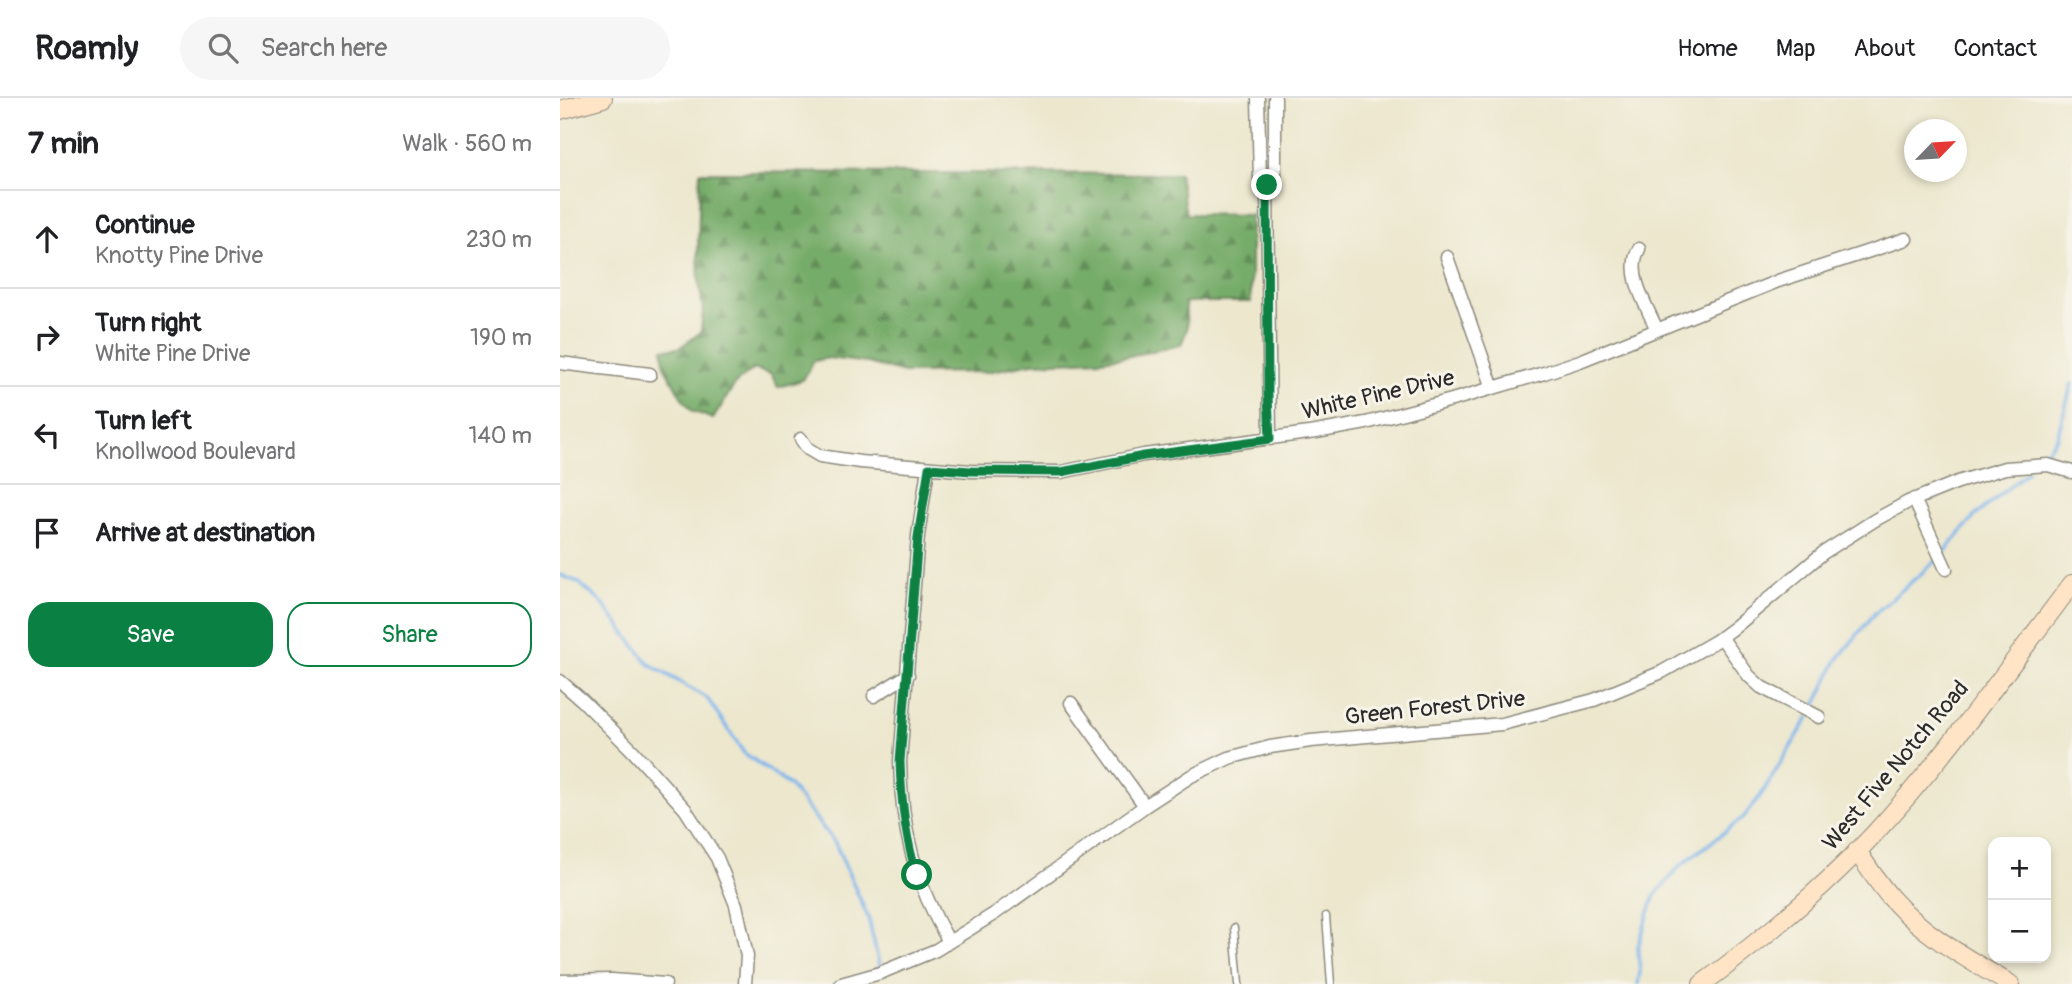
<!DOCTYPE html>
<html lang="en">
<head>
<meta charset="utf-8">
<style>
  body { margin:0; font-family:Pangolin,sans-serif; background:#f6f6f6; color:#202124 }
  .controls { position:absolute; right:21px; bottom:21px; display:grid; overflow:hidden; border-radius:14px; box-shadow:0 4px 10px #0003 }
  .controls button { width:63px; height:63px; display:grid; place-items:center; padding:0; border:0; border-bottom:2px solid #e0e0e0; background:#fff; color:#202124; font:35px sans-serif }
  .compass { position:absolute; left:1344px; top:21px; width:63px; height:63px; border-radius:50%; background:#fff; box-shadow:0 4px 10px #0003; rotate:65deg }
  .stop { position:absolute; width:21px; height:21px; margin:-16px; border:5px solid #0b8043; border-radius:50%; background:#fff }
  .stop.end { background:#0b8043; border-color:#fff; box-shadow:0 2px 7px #0008 }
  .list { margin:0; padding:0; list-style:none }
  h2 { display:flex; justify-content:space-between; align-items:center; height:91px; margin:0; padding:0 28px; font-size:30px }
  h2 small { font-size:23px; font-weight:400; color:#757577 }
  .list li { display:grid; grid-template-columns:46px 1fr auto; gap:21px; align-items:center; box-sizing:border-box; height:98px; padding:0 28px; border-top:2px solid #e0e0e0 }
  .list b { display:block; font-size:26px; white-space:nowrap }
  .list p { margin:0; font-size:23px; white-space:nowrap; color:#757577 }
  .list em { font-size:23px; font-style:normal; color:#757577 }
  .actions { display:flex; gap:14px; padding:21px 28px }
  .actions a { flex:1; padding:16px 0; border:2px solid #0b8043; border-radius:21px; text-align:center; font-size:24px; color:#0b8043 }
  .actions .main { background:#0b8043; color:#fff }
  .icon { flex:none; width:38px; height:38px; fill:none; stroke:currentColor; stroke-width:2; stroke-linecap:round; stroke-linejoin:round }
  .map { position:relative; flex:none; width:1512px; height:886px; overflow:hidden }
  header { display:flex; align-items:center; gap:42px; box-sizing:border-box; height:98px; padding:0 35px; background:#fff; border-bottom:2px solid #e0e0e0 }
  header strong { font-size:33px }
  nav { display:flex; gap:38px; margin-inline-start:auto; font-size:24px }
  .search { width:490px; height:63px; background:#f6f6f6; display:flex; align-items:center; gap:18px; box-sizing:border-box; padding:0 24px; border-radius:38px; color:#757577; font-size:26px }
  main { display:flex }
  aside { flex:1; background:#fff }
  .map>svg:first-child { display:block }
  .forest { fill:url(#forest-firs); stroke:#506c4a; stroke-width:2 }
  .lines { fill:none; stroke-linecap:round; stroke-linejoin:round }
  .stream { stroke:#7eb5ed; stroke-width:3.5 }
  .lane-casing { stroke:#8c897c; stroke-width:9 }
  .street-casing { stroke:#8c897c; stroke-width:15 }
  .secondary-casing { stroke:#8c897c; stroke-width:20 }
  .lane { stroke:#fff; stroke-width:6 }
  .street { stroke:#fff; stroke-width:12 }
  .secondary { stroke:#ffe4c6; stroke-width:18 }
  .route { stroke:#0b8043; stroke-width:9 }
  .labels { text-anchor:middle; stroke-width:6; stroke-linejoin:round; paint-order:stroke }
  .street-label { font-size:23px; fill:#2b2b2b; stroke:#f7f3e8 }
</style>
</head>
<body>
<header>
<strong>Roamly</strong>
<div class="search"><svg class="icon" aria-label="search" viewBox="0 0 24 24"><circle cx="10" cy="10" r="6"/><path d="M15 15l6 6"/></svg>Search here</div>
<nav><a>Home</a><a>Map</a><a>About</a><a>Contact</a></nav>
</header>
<main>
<aside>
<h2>7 min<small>Walk · 560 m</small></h2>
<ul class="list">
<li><svg class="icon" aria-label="ahead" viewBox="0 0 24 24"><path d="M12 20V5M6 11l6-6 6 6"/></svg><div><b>Continue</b><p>Knotty Pine Drive</p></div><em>230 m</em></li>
<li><svg class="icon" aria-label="right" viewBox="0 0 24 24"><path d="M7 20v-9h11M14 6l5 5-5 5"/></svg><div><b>Turn right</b><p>White Pine Drive</p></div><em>190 m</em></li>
<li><svg class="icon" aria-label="left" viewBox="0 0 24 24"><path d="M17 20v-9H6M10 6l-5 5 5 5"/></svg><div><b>Turn left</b><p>Knollwood Boulevard</p></div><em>140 m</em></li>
<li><svg class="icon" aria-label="arrive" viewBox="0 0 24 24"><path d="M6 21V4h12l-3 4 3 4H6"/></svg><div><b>Arrive at destination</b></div></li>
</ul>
<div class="actions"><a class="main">Save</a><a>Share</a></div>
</aside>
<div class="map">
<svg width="1512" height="886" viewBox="0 0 1512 886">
  <defs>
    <pattern id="forest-firs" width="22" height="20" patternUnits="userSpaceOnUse" patternTransform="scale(1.75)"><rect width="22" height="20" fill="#76ac69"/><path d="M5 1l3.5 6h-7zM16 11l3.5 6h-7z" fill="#618c57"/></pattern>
  </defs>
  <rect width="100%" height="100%" fill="#f7f3e8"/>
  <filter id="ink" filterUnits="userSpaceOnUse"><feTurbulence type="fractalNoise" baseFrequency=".0143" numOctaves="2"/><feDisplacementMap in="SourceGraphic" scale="14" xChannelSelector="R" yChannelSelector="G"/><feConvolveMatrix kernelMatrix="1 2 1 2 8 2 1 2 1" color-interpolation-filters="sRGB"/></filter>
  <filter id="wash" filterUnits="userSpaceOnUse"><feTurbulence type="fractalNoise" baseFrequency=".00686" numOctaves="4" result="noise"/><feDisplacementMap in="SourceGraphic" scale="28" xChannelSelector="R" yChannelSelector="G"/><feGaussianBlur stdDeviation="1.57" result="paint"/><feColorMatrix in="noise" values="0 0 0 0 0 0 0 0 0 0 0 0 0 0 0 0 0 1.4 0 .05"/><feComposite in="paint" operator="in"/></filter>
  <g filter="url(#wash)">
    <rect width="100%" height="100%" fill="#ece7cd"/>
    <path class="forest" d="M140 74 619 76 626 116 691 117V204H625L627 231 621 247 570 258 540 262 472 265 427 274 344 275 308 265 269 260 254 263 243 282 218 289 211 276 193 271 175 286 153 321 132 313 122 300 104 268 103 251 119 250 141 234 143 212 139 184 138 153Z"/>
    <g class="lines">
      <path class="stream" d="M1478 363 1497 340 1512 285
        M1383 456 1415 418 1468 373
        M0 477 18 484 42 505 89 566 147 600 184 655 229 687 275 745 308 819 320 870
        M1253 612 1277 562 1314 516 1378 461
        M1078 886 1080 874 1078 848 1094 799 1120 768 1183 720 1201 697 1249 619"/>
    </g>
  </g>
  <g filter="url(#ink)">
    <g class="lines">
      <defs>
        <path id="lane" d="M766 818 771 886
          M674 830 679 886"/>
        <path id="street" d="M698 0 700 82 707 87 710 341
          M707 87 715 83V0
          M1079 151C1065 175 1087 208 1097 232
          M887 159 933 290
          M0 265 90 276
          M241 341 248 351 260 358 300 364 411 373 501 374 584 357 756 334 806 325 892 302 984 275 1020 263 1218 183 1346 141
          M368 370 358 438 340 663C341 731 355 785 389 844
          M1354 401 1386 471
          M1161 539 1189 578 1201 589 1259 619
          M0 583 22 602 73 653 125 711 157 760 176 807 187 858 185 886
          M314 598 348 577
          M511 605 585 708
          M0 883 52 882 105 886
          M281 886 320 875 376 852 434 816 585 708 631 678 669 660 710 649 751 643 942 626 1034 602 1102 574 1156 543 1175 529 1263 455 1315 422 1348 404 1398 384 1445 370 1488 367 1512 374"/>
        <path id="secondary" d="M0 12 43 0
          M1297 753C1308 769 1319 787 1332 801 1365 838 1408 861 1450 886
          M1142 886C1203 841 1262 792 1314 736 1386 658 1448 570 1512 486"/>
      </defs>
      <use href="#lane" class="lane-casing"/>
      <use href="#street" class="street-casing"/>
      <use href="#secondary" class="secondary-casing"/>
      <use href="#lane" class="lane"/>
      <use href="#street" class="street"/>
      <use href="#secondary" class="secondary"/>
    </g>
  </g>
  <g class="lines" filter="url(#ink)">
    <path class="route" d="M357 777C345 740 341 702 340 663L358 439 369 370 411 373 501 374 584 358 710 341 708 297 707 87"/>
  </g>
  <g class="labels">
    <g class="street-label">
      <text transform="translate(818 296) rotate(-13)" y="8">White Pine Drive</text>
      <text transform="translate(875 609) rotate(-6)" y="8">Green Forest Drive</text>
      <text transform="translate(1335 667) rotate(-50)" y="8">West Five Notch Road</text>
    </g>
  </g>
</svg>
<div class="controls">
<button>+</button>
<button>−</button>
</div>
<svg class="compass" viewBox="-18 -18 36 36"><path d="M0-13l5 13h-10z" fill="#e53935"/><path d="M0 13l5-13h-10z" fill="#757577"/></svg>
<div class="stop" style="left:357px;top:777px"></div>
<div class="stop end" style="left:707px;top:87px"></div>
</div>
</main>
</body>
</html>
